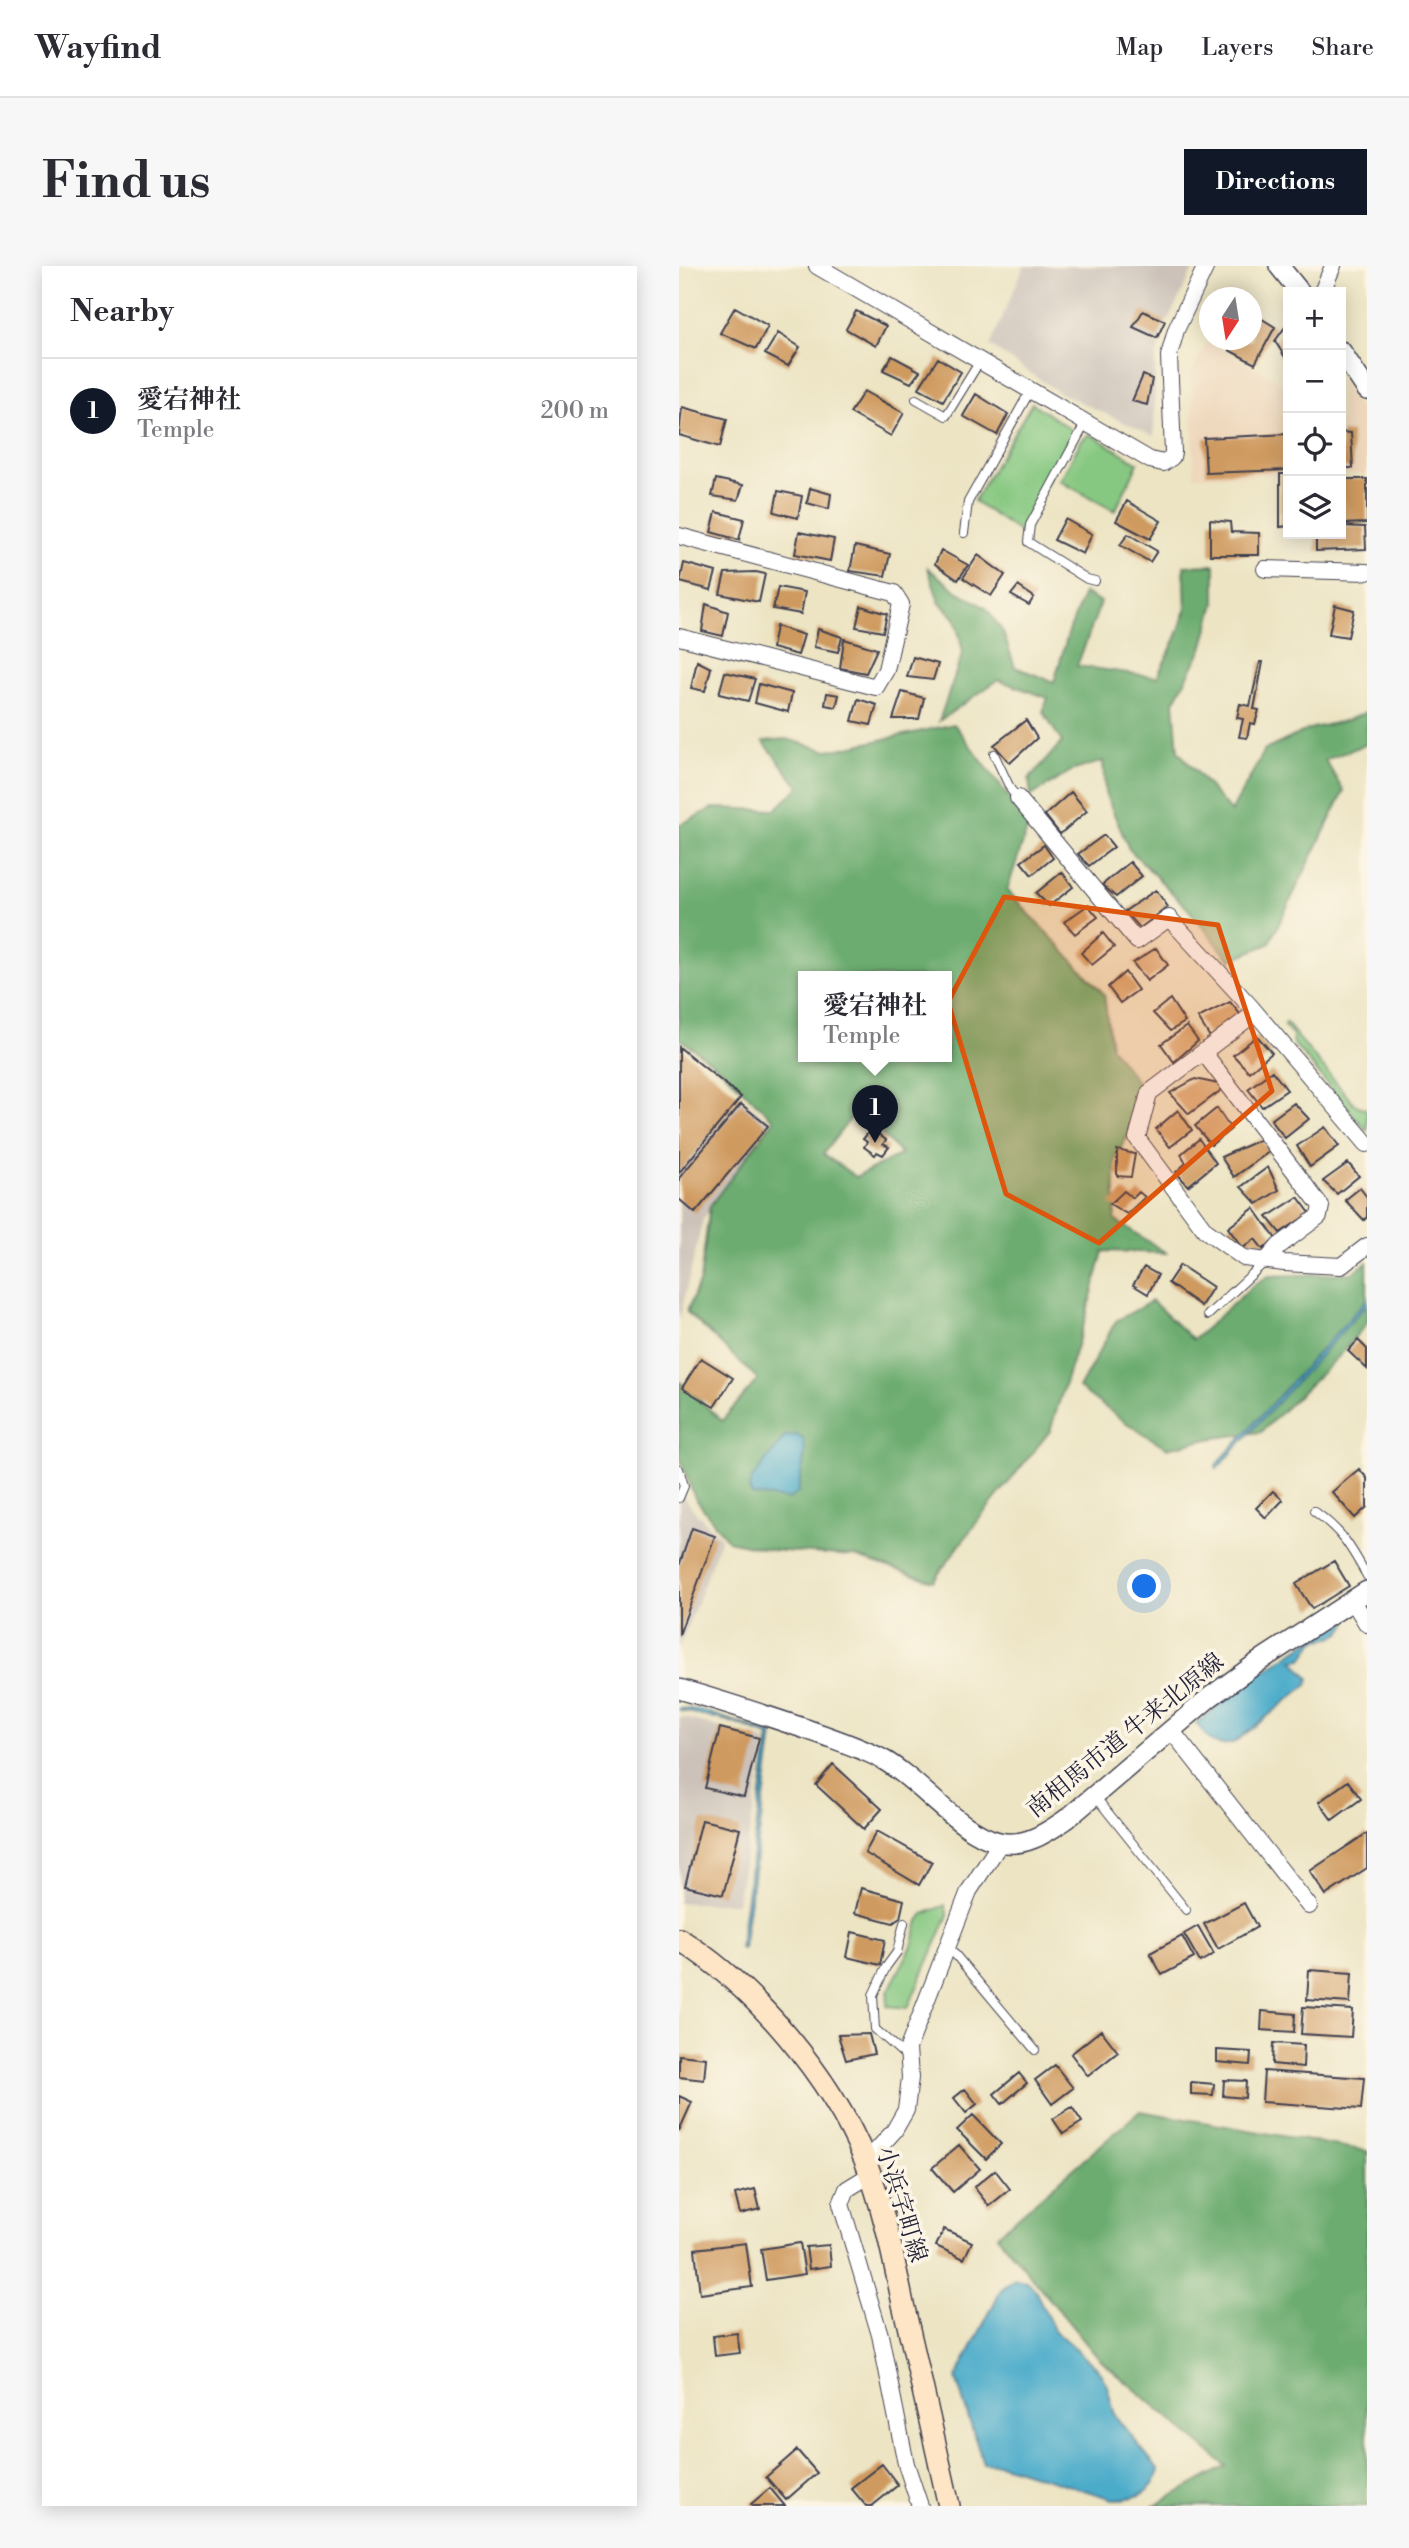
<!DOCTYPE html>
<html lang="en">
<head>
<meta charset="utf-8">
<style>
  body { margin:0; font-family:"Libre Bodoni","Noto Serif JP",serif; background:#f7f7f7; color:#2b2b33 }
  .controls { position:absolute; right:21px; top:21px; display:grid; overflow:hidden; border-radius:0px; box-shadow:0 4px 18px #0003 }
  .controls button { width:63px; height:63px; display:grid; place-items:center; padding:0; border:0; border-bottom:2px solid #e1e1e2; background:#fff; color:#2b2b33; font:35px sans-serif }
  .compass { position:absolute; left:520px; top:21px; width:63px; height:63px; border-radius:50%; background:#fff; box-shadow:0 4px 18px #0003; rotate:192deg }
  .you { position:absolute; left:466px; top:1321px; width:24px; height:24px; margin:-18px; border:5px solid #fff; border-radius:50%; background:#1a73e8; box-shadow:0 0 0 10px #1a73e833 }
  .badge { display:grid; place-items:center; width:46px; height:46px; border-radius:50%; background:#111827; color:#fff; font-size:23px; font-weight:700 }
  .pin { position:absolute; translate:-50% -58px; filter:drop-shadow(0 2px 4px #0008) }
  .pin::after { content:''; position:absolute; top:37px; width:24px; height:21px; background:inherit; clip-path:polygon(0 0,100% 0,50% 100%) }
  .popup { position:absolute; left:119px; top:705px; width:154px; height:91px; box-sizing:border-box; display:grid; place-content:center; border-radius:0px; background:#fff; filter:drop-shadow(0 2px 5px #0005); font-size:23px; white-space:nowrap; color:#7c7c81 }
  .popup b { font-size:26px; color:#2b2b33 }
  .popup::after { content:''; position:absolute; left:50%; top:100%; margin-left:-14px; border:14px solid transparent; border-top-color:#fff }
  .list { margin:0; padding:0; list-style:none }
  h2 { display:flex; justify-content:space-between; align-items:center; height:91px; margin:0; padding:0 28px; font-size:30px }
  h2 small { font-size:23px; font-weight:400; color:#7c7c81 }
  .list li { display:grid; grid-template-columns:46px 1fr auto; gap:21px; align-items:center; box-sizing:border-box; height:105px; padding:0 28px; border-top:2px solid #e1e1e2 }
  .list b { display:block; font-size:26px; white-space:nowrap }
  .list p { margin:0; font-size:23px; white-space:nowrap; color:#7c7c81 }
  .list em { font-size:23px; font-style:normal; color:#7c7c81 }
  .icon { flex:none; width:38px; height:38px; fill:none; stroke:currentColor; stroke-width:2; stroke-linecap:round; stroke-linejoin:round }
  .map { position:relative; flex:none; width:688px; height:2240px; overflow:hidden; border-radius:0px }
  header { display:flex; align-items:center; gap:42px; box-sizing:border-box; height:98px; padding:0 35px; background:#fff; border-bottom:2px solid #e1e1e2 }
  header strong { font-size:33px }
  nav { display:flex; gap:38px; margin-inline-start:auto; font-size:24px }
  .intro { display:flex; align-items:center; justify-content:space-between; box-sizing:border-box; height:168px; padding:0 42px }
  h1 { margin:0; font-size:49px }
  .button { padding:18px 32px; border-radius:0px; background:#111827; color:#fff; font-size:24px; font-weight:700 }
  main { display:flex; gap:42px; padding:0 42px }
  aside { flex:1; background:#fff; border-radius:0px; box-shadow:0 4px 18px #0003 }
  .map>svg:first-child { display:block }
  .built { fill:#eed7bb }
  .industrial { fill:#ccc2b9 }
  .green { fill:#86c881; stroke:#54755e; stroke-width:2 }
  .forest { fill:#6cac6f; stroke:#476755; stroke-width:2; fill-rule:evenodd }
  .water { fill:#4bacca; stroke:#366782; stroke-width:2 }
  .building { fill:#cf9a5f }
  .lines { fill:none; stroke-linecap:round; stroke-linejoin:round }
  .service-casing { stroke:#403f4f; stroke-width:10 }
  .minor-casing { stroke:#403f4f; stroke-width:18 }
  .tertiary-casing { stroke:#403f4f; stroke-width:22 }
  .secondary-casing { stroke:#403f4f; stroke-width:24 }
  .service { stroke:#fff; stroke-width:8 }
  .minor { stroke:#fff; stroke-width:16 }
  .tertiary { stroke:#fff; stroke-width:19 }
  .secondary { stroke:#fde5c5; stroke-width:21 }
  .marked { fill:#de560e; fill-opacity:0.2; stroke:#de560e; stroke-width:5; stroke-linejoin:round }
  .labels { text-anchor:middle; stroke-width:7; stroke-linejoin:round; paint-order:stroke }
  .street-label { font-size:24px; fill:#22223b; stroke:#fcf5e5 }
</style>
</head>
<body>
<header>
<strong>Wayfind</strong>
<nav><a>Map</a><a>Layers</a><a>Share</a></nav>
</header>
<div class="intro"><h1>Find us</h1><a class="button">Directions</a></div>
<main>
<aside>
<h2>Nearby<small></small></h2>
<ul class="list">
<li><span class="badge">1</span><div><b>愛宕神社</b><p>Temple</p></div><em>200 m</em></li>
</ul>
</aside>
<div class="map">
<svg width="688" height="2240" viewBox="0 0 688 2240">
  <rect width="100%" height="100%" fill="#fcf5e5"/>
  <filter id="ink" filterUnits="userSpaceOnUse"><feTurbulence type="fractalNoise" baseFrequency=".0143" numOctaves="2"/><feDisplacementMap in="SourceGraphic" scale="14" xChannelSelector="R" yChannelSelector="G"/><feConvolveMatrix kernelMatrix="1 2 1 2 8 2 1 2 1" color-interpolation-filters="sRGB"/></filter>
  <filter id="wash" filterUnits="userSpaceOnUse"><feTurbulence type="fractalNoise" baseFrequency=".00686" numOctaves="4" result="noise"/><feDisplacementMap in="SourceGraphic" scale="28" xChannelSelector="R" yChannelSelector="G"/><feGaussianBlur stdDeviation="1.57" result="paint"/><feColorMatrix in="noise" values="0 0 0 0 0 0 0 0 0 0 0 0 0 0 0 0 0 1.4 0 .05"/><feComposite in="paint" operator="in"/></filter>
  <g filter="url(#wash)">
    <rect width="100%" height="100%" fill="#ece4c3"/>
    <path class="built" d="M528 75 609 121V208L515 210 513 106Z
      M662 114 688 154V209L662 207Z"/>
    <path class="industrial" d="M345 0H516L482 68 476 97 475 170 381 127 311 80Z
      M0 783 91 855 24 953 0 1055Z
      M0 1224 17 1247 42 1272 0 1384Z
      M0 1450 87 1475 58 1637H0Z"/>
    <path class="green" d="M353 137 394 165 342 267 295 235Z
      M411 168 459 197 436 245 381 215 402 175Z
      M607 757 675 838 688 844V865L615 778 614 770 605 760Z
      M266 1639 269 1649 229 1742 208 1740 209 1726 233 1680 240 1655 245 1648Z"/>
    <path class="forest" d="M536 299V337L523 383 495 436 499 485 552 546 586 484 630 463 669 454 688 446V478L646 494 665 525 590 678 551 694 510 644 450 583 426 527 424 495 392 505 352 530 350 513 383 476 364 446 369 432 319 414 260 455 284 386 276 352 260 336 249 302 278 325 307 342 324 366 336 401 375 416 389 368 405 327 422 336 398 400 478 411 497 372 507 344 505 300Z
      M275 458 350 558 328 624 425 728 432 781 465 825 456 858 436 892V954L487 987 424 985 406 1054 371 1165 304 1248 254 1315 175 1290 91 1284 49 1275 16 1232 0 1189V1115L43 1155 79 1113 8 1046 21 1014 31 940 95 854 42 803 0 772V559L34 542 96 544 120 521 84 475 108 473 146 484 160 483ZM124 711H268V791H124ZM179 843 222 888 177 911 144 888Z
      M688 996V1057L661 1089 582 1166 535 1172 488 1182 446 1156 400 1122 437 1055 473 1035 514 1074 576 1018 590 1010 674 1007Z
      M461 1845 688 1885V2240H475L547 2200 420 2093 318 1969Z"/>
    <path class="water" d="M688 1033V1038L538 1203 537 1199Z
      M118 1169 125 1174 126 1186 119 1226 110 1233 73 1229 70 1223 73 1213 106 1170Z
      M665 1352 668 1357C661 1373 650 1371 636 1375L623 1393 614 1394 630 1412 629 1418 556 1476C534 1484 530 1473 517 1457L575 1412Z
      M0 1442 21 1444 94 1468 64 1683 61 1682 90 1470 50 1455 0 1444Z
      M335 2013 348 2015 355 2022 375 2064 419 2103 428 2120 436 2150 480 2204C475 2228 456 2233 434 2233L320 2198 304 2197 277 2112 322 2024Z"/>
    <g id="blocks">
      <path class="building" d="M56 41 89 60 77 83 41 67Z
        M177 45 207 60 197 80 167 63Z
        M464 45 486 55 478 72 454 61Z
        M572 46 596 61 576 98 550 84 555 74H572Z
        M609 57V96L596 75Z
        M99 67 121 81 109 100 86 88Z
        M213 90 241 105 232 117 204 104Z
        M259 92 282 106 264 135 240 122Z
        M464 109 473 113 468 139 453 135Z
        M185 125 225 147 212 170 171 147Z
        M297 128 329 148 318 169 284 150Z
        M3 141 48 153 41 181 0 169Z
        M662 166 672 167 674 202H662Z
        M609 168V204L527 207 525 172Z
        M601 208H609V260L601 261Z
        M37 213 64 219 59 234 33 230Z
        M662 213H688V257L662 258Z
        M131 222 152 228 150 243 128 237Z
        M99 225 123 230 119 252 95 246Z
        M448 235 482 255 471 273 437 255Z
        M37 246 65 253 60 274 32 266Z
        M386 253 413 268 404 288 375 274Z
        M531 254 551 256 552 266 580 267V289H531Z
        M662 260 686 261 687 283 637 285V268H662Z
        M120 266 155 273 151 295 116 288Z
        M449 268 478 285 471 296 441 279Z
        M176 280 211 288 206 310 171 305Z
        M262 284 289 299 279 314 256 298Z
        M299 289 326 309 312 330 284 312Z
        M5 297 37 306 32 324 1 316Z
        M77 306 86 308 80 336 41 328 46 307Z
        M339 320 355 331 350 339 332 329Z
        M99 321 126 326 122 348 94 343Z
        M27 338 49 346 44 370 23 365Z
        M656 339 675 344 669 371 650 368Z
        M182 340 208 348 204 366 177 361Z
        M97 360 125 369 119 389 93 382Z
        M139 363 163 371 159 386 135 381Z
        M165 373 198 383 187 407 161 402Z
        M234 391 259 398 254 414 228 411Z
        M18 395 32 402 26 425 12 422Z
        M581 396H584L575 443 580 444 576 458 571 457 568 472 560 471 564 453 558 452 561 438 571 440Z
        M46 406 76 413 69 435 40 428Z
        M80 418 113 427 109 446 76 437Z
        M223 426 245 432 240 453H214Z
        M148 427 160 429 157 441 146 439Z
        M179 433 198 439 192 459 173 455Z
        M347 454 358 472 331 497 315 479Z
        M392 526 408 545 381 568 366 549Z
        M425 569 435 581 410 600 399 588Z
        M365 579 374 592 353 609 342 596Z
        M451 596 463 610 437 631 423 619Z
        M383 606 394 621 370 640 357 627Z
        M477 624 489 641 461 662 446 645Z
        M409 639 419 651 396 668 385 656Z
        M424 667 435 681 413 699 402 687Z
        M477 682 489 699 468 715 454 697Z
        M446 706 459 724 441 737 429 721Z
        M491 733 506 756 491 765 474 747Z
        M551 736 562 749 531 771 519 752Z
        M508 760 519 775 495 796 482 778Z
        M578 770 593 787 570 806 554 789Z
        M0 781 62 831 0 907Z
        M593 805 608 824 583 841 569 823Z
        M516 813 539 818 545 822 510 848 491 827Z
        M615 837 630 853 606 872 592 854Z
        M62 838 89 860 16 947 0 933V912Z
        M538 842 552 863 532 879 516 860Z
        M499 844 513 864 491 881 477 863Z
        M646 861 660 880 631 901 618 880Z
        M195 865 207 874 204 878 210 881 204 889 198 886 196 889 185 881 188 876 184 873 189 867 192 868Z
        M520 873 537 897 509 920 497 906 507 897 502 888Z
        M582 873 591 885 555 911 542 891Z
        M438 884 456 888 452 911 438 910Z
        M669 897 680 910 658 928 644 915Z
        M589 901 600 924 578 938 562 921Z
        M681 922 688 931V951L685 954 666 934Z
        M445 925 454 932 460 926 466 931 448 948 431 938Z
        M619 931 631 947 601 967 588 951Z
        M575 942 597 973 584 983 576 973 564 982 549 962Z
        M501 999 534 1021 522 1040 489 1017Z
        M465 1001 479 1009 469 1028 454 1019Z
        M679 1074 688 1083V1103L669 1085Z
        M22 1092 54 1112 35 1141 3 1122Z
        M680 1203 688 1212V1241L676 1252 653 1226Z
        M594 1225 604 1234 587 1252 577 1242Z
        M13 1262 36 1270 0 1369V1300Z
        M655 1295 670 1320 633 1343 617 1318Z
        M41 1462 80 1472 65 1531 26 1522Z
        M154 1498 203 1543 185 1563 137 1519Z
        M669 1515 682 1533 653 1554 640 1536Z
        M23 1554 61 1563 44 1629 6 1620Z
        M198 1565 253 1596 240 1619 186 1587Z
        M688 1567V1602L647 1629 631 1605Z
        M182 1622 225 1634 221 1652 214 1657 176 1647Z
        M565 1637 578 1661 539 1683 525 1658Z
        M519 1660 535 1688 521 1696 505 1668Z
        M173 1666 206 1674 201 1699 168 1691Z
        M503 1670 515 1692 483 1709 471 1687Z
        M630 1704 673 1707 671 1737 628 1734Z
        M624 1741 674 1744 672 1771 622 1768Z
        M583 1745 616 1748 615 1766 582 1764Z
        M422 1764 439 1786 409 1810 392 1788Z
        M190 1768 195 1788 167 1794 159 1769Z
        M594 1777 625 1779 624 1801 593 1798Z
        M538 1784 572 1786 571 1799 538 1796Z
        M0 1789 27 1792 25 1814 0 1811Z
        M376 1799 394 1822 373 1838 356 1814Z
        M585 1805 685 1812 682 1843 583 1836Z
        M340 1807 348 1817 323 1838 315 1828Z
        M545 1814 567 1815 566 1832 544 1830Z
        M512 1816 535 1818 534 1829 512 1828Z
        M286 1823 298 1838 287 1847 275 1832Z
        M0 1830 13 1836 0 1865Z
        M393 1841 403 1856 384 1868 374 1853Z
        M294 1849 322 1878 307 1893 278 1864Z
        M280 1879 301 1903 274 1926 253 1902Z
        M316 1904 331 1923 310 1940 295 1921Z
        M76 1923 81 1943 61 1948 56 1928Z
        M265 1963 293 1976 285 1993 257 1980Z
        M67 1977 73 2021 21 2028 16 1983Z
        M121 1977 126 2008 87 2014 82 1983Z
        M150 1979 152 2000 130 2003 127 1981Z
        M58 2067 61 2087 36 2090 34 2070Z
        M118 2184 138 2207 107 2234 87 2211Z
        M203 2198 219 2219 193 2240H187L172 2222Z
        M91 2222 106 2240H74L72 2238Z"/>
    </g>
  </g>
  <g filter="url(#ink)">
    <use href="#blocks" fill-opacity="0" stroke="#403f4f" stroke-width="2"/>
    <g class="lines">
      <defs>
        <path id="service" d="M237 133 267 150 301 95
          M407 156 351 259 349 276 408 313 416 315
          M285 267 289 236 351 125
          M315 488 332 524 339 532
          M529 1049 587 995
          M0 1203 5 1220 0 1232
          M635 1245C664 1266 671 1280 688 1310
          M415 1529 507 1644
          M225 1657 218 1686 207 1701 194 1729 196 1763 229 1792
          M269 1680 356 1784"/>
        <path id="minor" d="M138 0 471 194 484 197 493 191 494 186 490 90 497 64 527 0
          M643 26 654 0
          M0 270 215 327 222 338 207 404 197 421 0 371
          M586 303 688 306
          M339 532 458 675 490 652 571 740 688 878
          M576 747 470 827 458 872 526 964 565 992 605 997 662 1000 688 980
          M525 787 642 940 640 950 600 980 587 995
          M674 1335 688 1358
          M492 1464 630 1640
          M187 1896 215 1865 227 1844 231 1812 229 1782 290 1625 322 1576
          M191 1909 168 1923 162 1938 201 2069 227 2198 241 2240"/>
        <path id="tertiary" d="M600 0 621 26
          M662 85 688 124
          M0 1423C40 1434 79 1447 118 1460 147 1470 176 1479 203 1493 241 1514 280 1567 320 1576 347 1582 368 1566 389 1552L531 1431 585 1392 688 1325"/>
        <path id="secondary" d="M0 1673C75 1720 152 1811 186 1894 204 1939 214 1990 224 2038 240 2105 255 2173 270 2240"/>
      </defs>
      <use href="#service" class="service-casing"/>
      <use href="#minor" class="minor-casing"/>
      <use href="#tertiary" class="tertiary-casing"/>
      <use href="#secondary" class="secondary-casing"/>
      <use href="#service" class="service"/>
      <use href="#minor" class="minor"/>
      <use href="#tertiary" class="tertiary"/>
      <use href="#secondary" class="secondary"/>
    </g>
  </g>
  <path class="marked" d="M325 631 539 659 593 825 420 977 327 928 269 736Z"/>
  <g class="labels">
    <g class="street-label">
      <text transform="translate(446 1469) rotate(-39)" y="8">南相馬市道 牛来北原線</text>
      <text transform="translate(223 1938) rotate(73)" y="8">小浜字町線</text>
    </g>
  </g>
</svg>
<div class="controls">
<button>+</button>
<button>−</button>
<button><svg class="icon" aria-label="locate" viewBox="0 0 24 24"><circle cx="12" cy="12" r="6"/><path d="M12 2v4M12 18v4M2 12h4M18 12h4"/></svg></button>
<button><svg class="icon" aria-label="layers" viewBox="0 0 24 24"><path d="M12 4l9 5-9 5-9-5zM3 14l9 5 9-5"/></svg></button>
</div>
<svg class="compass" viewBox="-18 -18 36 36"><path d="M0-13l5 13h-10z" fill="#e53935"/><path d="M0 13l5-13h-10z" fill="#7c7c81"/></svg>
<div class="you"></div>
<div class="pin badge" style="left:196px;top:877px">1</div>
<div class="popup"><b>愛宕神社</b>Temple</div>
</div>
</main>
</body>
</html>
